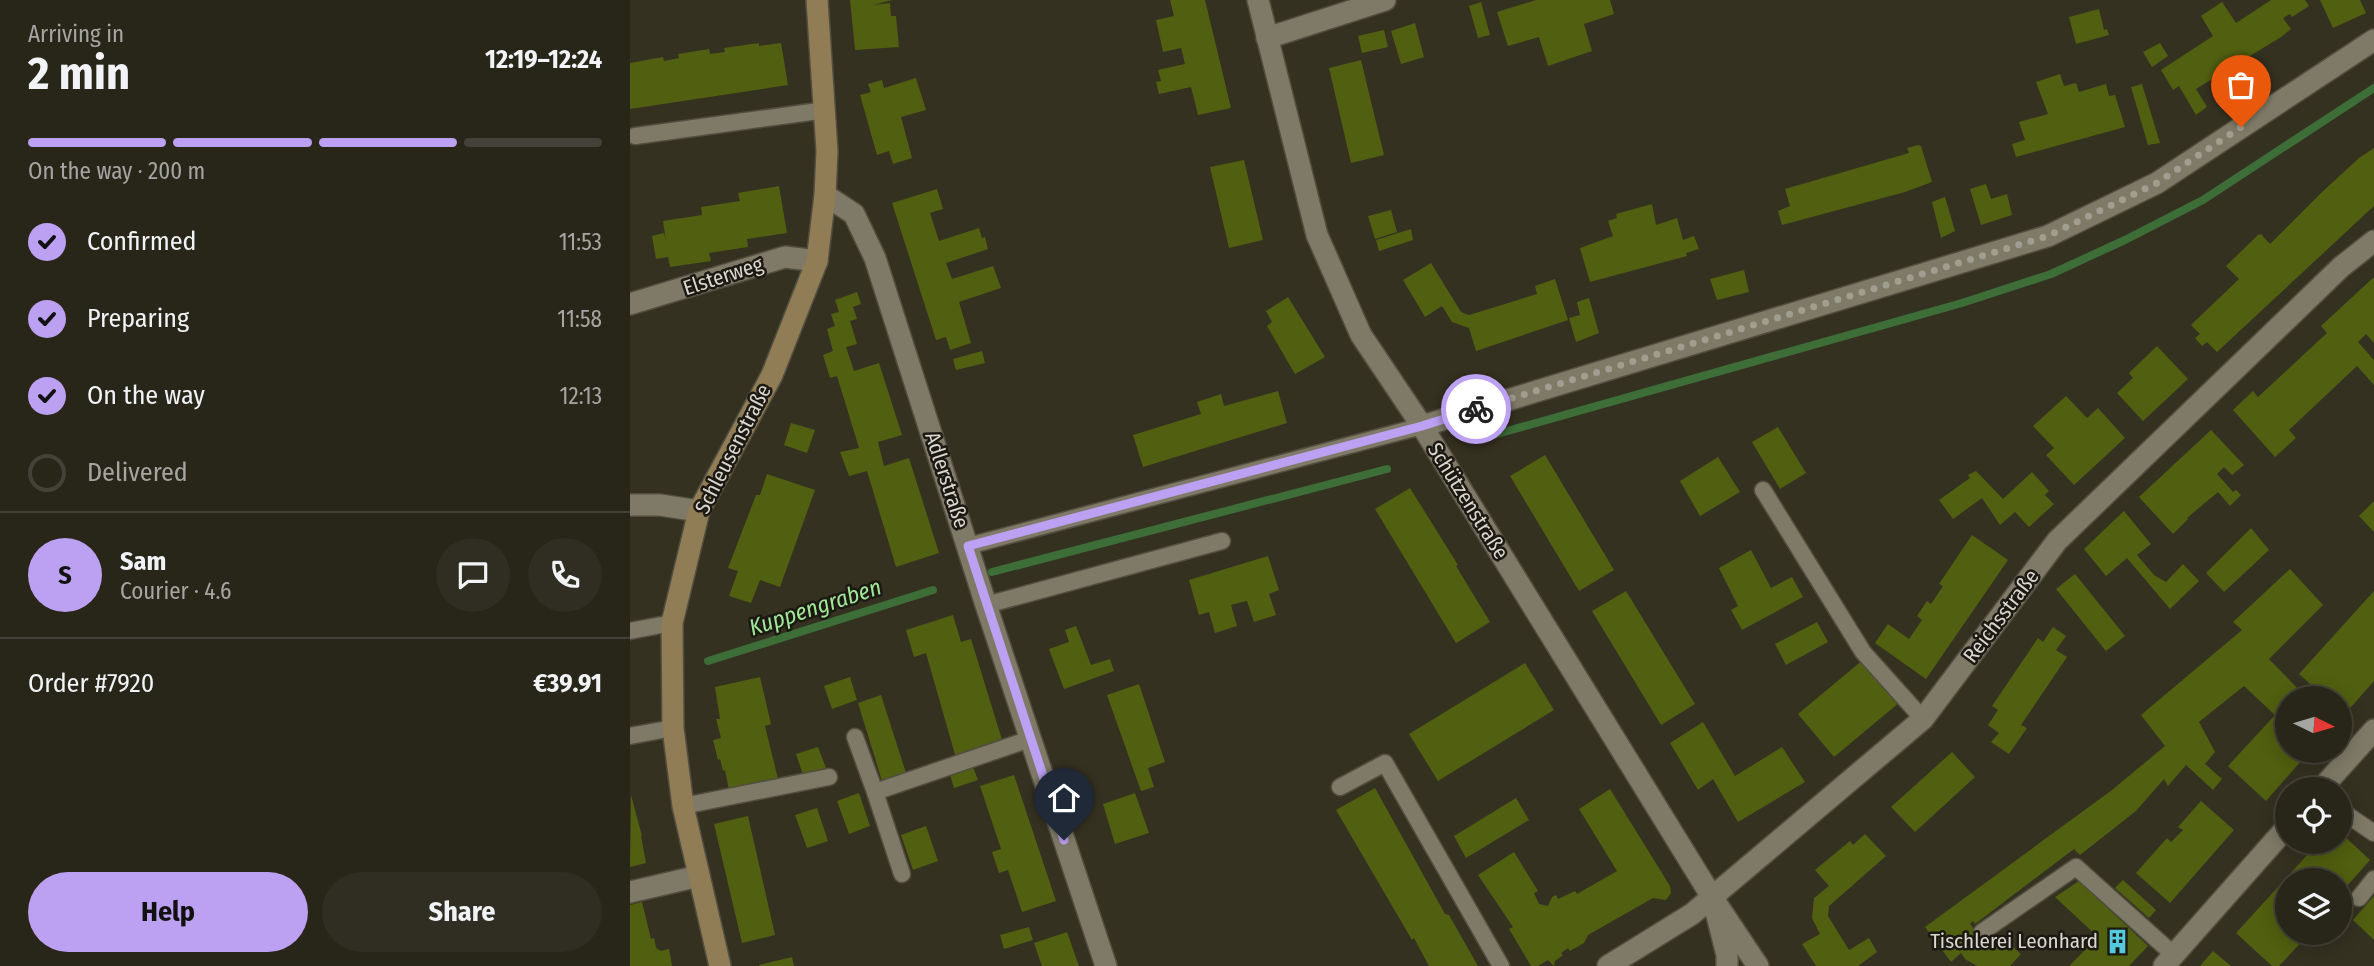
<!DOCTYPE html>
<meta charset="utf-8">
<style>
:root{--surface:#282519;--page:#302d22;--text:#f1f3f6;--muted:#a5a5a2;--line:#444238;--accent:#bca0f2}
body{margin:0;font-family:"Fira Sans Condensed",sans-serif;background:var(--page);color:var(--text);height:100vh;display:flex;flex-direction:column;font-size:26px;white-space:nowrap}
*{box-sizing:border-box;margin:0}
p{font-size:23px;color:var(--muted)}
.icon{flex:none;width:38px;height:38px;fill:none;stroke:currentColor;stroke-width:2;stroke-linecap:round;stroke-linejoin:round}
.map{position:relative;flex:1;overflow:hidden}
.panel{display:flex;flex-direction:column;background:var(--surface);width:630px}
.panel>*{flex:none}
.needle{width:46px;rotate:95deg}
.controls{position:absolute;left:1645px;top:686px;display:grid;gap:14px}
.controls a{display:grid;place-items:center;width:77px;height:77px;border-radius:50%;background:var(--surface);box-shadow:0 4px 18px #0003,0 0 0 2px var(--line);font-size:35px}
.pin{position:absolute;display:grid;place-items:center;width:60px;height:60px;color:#fff;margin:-72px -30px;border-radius:50% 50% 50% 0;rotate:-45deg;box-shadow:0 0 7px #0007}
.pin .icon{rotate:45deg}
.courier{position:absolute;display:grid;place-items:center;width:70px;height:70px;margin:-35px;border:5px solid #bca0f2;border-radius:50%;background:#fff;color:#222;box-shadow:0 2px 9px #0007}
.summary em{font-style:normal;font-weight:700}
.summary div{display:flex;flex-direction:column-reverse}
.summary{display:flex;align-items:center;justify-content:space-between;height:119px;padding:0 28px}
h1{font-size:46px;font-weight:700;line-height:52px}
.bar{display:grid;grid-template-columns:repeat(4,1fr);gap:10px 7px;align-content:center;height:84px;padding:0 28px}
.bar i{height:9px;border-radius:5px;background:var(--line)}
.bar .active{background:var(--accent)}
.bar p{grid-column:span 4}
.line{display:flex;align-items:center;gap:18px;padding:0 28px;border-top:2px solid var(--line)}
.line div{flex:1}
.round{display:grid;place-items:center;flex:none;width:74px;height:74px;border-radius:37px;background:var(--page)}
ol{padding:0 28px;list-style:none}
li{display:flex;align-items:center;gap:21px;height:77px}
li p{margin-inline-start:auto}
li .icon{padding:7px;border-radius:50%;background:var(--accent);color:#111;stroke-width:4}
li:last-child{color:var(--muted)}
li i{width:38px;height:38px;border:4px solid var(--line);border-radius:50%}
.button{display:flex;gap:14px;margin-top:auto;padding:14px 28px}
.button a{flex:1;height:80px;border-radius:42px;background:var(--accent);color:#111;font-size:28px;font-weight:700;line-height:80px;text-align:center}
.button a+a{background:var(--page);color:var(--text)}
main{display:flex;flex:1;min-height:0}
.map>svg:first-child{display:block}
</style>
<main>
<section class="panel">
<div class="summary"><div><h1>2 min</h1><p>Arriving in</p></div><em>12:19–12:24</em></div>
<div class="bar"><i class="active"></i><i class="active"></i><i class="active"></i><i></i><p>On the way · 200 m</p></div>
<ol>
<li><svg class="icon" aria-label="check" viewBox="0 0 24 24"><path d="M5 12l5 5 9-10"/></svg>Confirmed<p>11:53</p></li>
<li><svg class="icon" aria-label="check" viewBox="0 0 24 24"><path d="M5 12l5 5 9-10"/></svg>Preparing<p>11:58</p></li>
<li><svg class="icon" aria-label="check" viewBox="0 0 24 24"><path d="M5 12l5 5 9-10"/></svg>On the way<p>12:13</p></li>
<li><i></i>Delivered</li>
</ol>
<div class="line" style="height:126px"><b class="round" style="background:var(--accent);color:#111">S</b><div><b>Sam</b><p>Courier · 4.6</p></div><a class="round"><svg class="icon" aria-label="chat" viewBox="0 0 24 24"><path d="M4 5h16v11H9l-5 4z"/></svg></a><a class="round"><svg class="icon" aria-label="phone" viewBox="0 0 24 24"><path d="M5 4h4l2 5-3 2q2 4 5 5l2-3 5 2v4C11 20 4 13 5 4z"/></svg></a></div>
<div class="line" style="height:91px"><div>Order #7920</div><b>€39.91</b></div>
<div class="button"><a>Help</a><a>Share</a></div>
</section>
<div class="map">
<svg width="1744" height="966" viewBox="0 0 1744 966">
<rect width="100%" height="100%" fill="#353121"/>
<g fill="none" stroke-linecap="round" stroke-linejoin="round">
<!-- stream -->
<g stroke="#3d6e38" stroke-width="8">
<polyline points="856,437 1332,303 1421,274 1495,240 1573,200 1744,88"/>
<polyline points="362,572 757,469"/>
<polyline points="78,661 303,590"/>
</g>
</g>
<!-- building -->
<g fill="#515f10">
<polygon points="220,0 262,0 243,5 260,3 261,16 266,16 269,47 225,50"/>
<polygon points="540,0 575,0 601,108 568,115 561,87 529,94 526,82 531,81 528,70 555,64 551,48 533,52 526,20 544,16"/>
<polygon points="906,0 980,0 984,14 954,24 962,51 918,66 909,37 878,46 867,12"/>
<polygon points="1641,0 1675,0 1679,6 1662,17 1660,14 1653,18 1661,29 1651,37 1566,89 1577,107 1566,115 1549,86 1543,90 1531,70 1583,36 1571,16 1592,2 1606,23"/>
<polygon points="1690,0 1730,0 1736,13 1703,28"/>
<polygon points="851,2 860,35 848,38 839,6"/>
<polygon points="1469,9 1474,30 1477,29 1479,35 1446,44 1439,17"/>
<polygon points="785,23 794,57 771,64 761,31"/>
<polygon points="754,30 758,47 732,53 728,36"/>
<polygon points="129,43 129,46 151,43 158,85 0,109 0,63 33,57 34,61 49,58 48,54 79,49 80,54 95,52 94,48"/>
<polygon points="1530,43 1538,56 1522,67 1513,52"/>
<polygon points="731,60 754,155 721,163 699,68"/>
<polygon points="1430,74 1434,86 1446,83 1449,92 1476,84 1479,96 1485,95 1495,127 1386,157 1382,144 1395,140 1389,122 1418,114 1406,82"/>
<polygon points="286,78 296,110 271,117 282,158 263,164 259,151 247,155 230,95 241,92 238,84 252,80 254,88"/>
<polygon points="1512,84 1530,143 1518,145 1501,87"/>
<polygon points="1288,145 1291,146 1302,182 1275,192 1152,225 1148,211 1160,206 1155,189 1279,153 1277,148"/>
<polygon points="1744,148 1744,206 1587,352 1577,342 1572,346 1565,338 1570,334 1561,325 1609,279 1596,266 1628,235 1631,234 1640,244 1691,193 1729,158"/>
<polygon points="614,160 633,240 599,248 580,167"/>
<polygon points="1356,184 1361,199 1377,194 1382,215 1351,225 1340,189"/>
<polygon points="149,186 157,233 117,239 118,247 79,253 81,261 40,267 38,257 26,259 22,236 34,233 36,242 33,221 72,215 71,207 110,201 108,193"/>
<polygon points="307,189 313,209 300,213 309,241 349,228 352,238 355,237 358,249 316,263 322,279 363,266 371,288 329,302 341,343 320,350 316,337 306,340 262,203"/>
<polygon points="1315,197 1325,231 1311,238 1302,202"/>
<polygon points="1022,204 1026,225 1047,218 1053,240 1064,236 1069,249 1056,253 1057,256 960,282 950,248 983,236 978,221 987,218 986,214"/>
<polygon points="761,210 767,232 745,239 738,216"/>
<polygon points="781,229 783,240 749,251 746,240"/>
<polygon points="801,263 831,312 839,315 907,294 905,286 925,279 938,320 846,351 839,328 822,322 812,306 795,317 773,280"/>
<polygon points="1114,270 1119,292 1087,300 1080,279"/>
<polygon points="1744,277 1744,343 1736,334 1728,342 1744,360 1744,385 1727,366 1659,430 1666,438 1645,457 1603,410 1623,391 1628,397 1697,333 1691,326"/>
<polygon points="227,292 231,304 223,307 227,319 220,321 227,344 216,347 224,371 249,363 272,435 248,442 254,466 279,458 309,553 266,567 237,471 219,476 210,452 229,448 207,376 200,378 193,355 203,351 197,329 205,326 201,314 209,312 205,300"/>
<polygon points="658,297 695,357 665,374 637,326 642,322 636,311"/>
<polygon points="959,298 969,333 946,342 939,318 950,315 947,302"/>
<polygon points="1527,346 1558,379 1513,421 1487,393 1503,378 1499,373"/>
<polygon points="352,351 355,363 326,370 323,359"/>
<polygon points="648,391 657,423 513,467 503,435 571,414 567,402 591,394 594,406"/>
<polygon points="1436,396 1457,418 1468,408 1495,438 1444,485 1416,455 1424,448 1403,426"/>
<polygon points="161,423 185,430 177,453 154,445"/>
<polygon points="1148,427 1176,473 1150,489 1122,442"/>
<polygon points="1581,430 1614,465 1602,475 1594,467 1587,474 1603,492 1606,490 1611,495 1600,506 1588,492 1557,518 1558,519 1543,534 1509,497"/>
<polygon points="915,455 984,570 949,591 880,476"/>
<polygon points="1088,457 1110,492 1070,516 1050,481"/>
<polygon points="1346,471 1373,499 1402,472 1419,491 1415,495 1424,504 1399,527 1385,512 1370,525 1352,498 1323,519 1309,500 1340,478 1338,475"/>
<polygon points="137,474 185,490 150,587 130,580 121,603 99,596 108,571 98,568 126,495 130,495"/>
<polygon points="780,488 828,565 826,566 860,622 826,643 745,509"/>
<polygon points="1744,501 1744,532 1729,516"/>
<polygon points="1494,511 1521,544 1507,555 1524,575 1536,582 1553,564 1569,581 1540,609 1497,558 1476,576 1454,549"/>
<polygon points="1621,528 1639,550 1594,592 1576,573"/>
<polygon points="1342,535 1378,560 1296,679 1245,643 1258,624 1279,639 1292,620 1287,616 1297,601 1301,604 1313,586 1309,584"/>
<polygon points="1121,550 1141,588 1162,577 1173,597 1112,630 1101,610 1108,606 1089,568"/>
<polygon points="638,556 649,590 639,594 646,615 624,622 617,601 608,603 601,605 607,626 585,633 579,612 569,615 559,580"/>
<polygon points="1660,569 1693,605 1639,659 1677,698 1657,698 1657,751 1678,751 1671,761 1636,801 1598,766 1645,715 1614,686 1569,722 1585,752 1575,764 1592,779 1583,790 1556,765 1538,786 1534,779 1506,811 1450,855 1444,849 1345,924 1343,921 1340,924 1355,944 1370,936 1391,954 1380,966 1347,966 1335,959 1331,953 1321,962 1295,927 1482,790 1535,746 1511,715 1612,630 1603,622"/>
<polygon points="1445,574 1495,636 1476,651 1426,589"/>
<polygon points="996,591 1065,704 1031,725 962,611"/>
<polygon points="1744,591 1744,681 1714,715 1710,711 1710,698 1696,698 1669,674"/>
<polygon points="323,615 331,642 341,639 373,743 326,758 296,653 284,657 276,630"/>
<polygon points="1187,622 1198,642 1156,665 1145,644"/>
<polygon points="446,626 461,665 480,659 484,671 434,689 419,649 439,642 435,630"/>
<polygon points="1423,627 1436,636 1426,650 1437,657 1391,725 1397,728 1379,754 1361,742 1369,733 1358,725 1368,710 1362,706 1408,638 1413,642"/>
<polygon points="1234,659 1270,702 1204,757 1168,714"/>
<polygon points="895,663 924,710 808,781 779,734"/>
<polygon points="130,677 141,724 135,726 148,779 99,790 95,770 93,771 90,759 88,760 83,740 91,738 86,719 90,719 85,687"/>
<polygon points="220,677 227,700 202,709 194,686"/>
<polygon points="509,684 535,762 518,768 524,787 511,791 477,695"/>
<polygon points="251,695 276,773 252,781 228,703"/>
<polygon points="1073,722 1105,776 1152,747 1175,782 1108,822 1083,779 1068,790 1040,743"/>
<polygon points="188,747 196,768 173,775 166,754"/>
<polygon points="1322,752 1345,777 1285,832 1261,807"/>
<polygon points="343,767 348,780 324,788 320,775"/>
<polygon points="384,775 426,901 392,912 378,870 369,873 362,852 371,849 350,786"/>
<polygon points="745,788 815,914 819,915 848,966 799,966 784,938 782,940 706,810"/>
<polygon points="980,789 1040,886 1041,893 1036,900 1023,898 958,935 954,943 940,951 938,948 931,953 933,955 925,961 924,966 918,960 908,966 901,966 879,929 883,927 848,875 884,852 908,891 904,893 909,904 918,906 922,897 926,895 928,899 945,891 947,894 987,871 949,809"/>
<polygon points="229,793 240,826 219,834 207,801"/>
<polygon points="505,793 519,833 485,844 473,804"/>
<polygon points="1,795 12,836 11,836 16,863 0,867"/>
<polygon points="886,798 899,820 836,858 824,836"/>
<polygon points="1571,801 1604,830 1540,903 1506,873 1537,838 1541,842 1553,830 1548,827"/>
<polygon points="187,808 198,841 177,848 165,815"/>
<polygon points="118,816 145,935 112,943 84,824"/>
<polygon points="296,826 308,861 283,870 271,835"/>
<polygon points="1710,832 1740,860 1710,894 1710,880 1657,880 1657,933 1680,933 1649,966 1642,966 1606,933 1689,842 1710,842"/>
<polygon points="1235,834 1256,856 1199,906 1198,916 1219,950 1239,938 1247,952 1228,966 1186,966 1172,944 1190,934 1182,918 1184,898 1199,886 1185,870 1220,841 1223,845"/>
<polygon points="1493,880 1526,910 1519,918 1485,888"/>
<polygon points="1449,881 1518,946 1499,966 1439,966 1468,937 1425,897"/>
<polygon points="1744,896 1744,940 1723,920"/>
<polygon points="12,902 21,939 24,938 26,948 31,951 39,949 42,966 0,966 0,905"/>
<polygon points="399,927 403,940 374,949 370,935"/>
<polygon points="437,932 449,966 412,966 404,943"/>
<polygon points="1583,951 1601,966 1570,966"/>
<polygon points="162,957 164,966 129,966 129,965"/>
</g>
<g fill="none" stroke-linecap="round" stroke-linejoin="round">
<defs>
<g id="lane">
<polyline points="5,136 196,110"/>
<polyline points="1133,490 1233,652 1293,719"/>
<polyline points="338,546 792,426"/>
<polyline points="356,605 592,541"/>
<polyline points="0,631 42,623"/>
<polyline points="0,736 43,728"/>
<polyline points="225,737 245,792 400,739"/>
<polyline points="710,787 755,763 871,966"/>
<polyline points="245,792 272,874"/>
<polyline points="53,806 199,777"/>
<polyline points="1710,810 1744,833"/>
<polyline points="1729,898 1744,879"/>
<polyline points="1352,932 1446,867 1544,955"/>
</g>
<g id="street">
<polyline points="628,0 687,235 731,335 792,426 1082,897 1128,966"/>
<polyline points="637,38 755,0"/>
<polyline points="195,195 224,214 245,258 356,605 476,966"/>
<polyline points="0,304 155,257 187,261"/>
<polyline points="792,426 1418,236 1527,183 1744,40"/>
<polyline points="0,505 30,505 69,511"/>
<polyline points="1691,789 1744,730"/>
<polyline points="0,892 69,876"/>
<polyline points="1086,912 1097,955 1097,966"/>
<polyline points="978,966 1062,914 1293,719 1427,541 1711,267 1744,241"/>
<polyline points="1534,966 1657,827"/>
</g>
<polyline id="secondary" points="90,966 53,806 43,728 42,623 69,511 142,375 187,261 195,195 197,151 187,0"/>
</defs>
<!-- lane casing -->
<use href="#lane" stroke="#514e40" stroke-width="19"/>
<!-- street casing -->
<use href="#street" stroke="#514e40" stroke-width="24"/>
<!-- secondary casing -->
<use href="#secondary" stroke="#514e40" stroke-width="24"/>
<!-- lane -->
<use href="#lane" stroke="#7e7a67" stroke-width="16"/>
<!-- street -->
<use href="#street" stroke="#7e7a67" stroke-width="21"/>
<!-- secondary -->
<use href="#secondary" stroke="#907c55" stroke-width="21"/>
</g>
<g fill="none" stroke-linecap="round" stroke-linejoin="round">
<!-- done -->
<polyline stroke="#a09e91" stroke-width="7" stroke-dasharray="0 12.6" points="846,409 1418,236 1527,183 1611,127"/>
<!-- route -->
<polyline stroke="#bca0f2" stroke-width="9" points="434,840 338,546 792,426 846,409"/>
</g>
<!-- icons -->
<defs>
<symbol id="building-bare" viewBox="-9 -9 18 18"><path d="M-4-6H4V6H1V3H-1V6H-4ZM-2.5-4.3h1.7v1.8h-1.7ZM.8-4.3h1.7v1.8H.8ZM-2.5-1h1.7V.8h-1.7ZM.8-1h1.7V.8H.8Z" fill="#54cadd" stroke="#1b1912" stroke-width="2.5" paint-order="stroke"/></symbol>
</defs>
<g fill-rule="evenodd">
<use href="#building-bare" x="1470" y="924" width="35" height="35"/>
</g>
<g text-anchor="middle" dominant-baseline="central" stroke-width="5" stroke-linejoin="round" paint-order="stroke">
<!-- street labels -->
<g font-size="21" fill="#dad8ce" stroke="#1b1912">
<text transform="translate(93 276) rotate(-18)">Elsterweg</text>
<text transform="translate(103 449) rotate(-63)">Schleusenstraße</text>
<text transform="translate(317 480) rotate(72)">Adlerstraße</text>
<text transform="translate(838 501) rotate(58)">Schützenstraße</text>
<text transform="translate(1371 616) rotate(-53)">Reichsstraße</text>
</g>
<!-- poi labels -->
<g font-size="21" fill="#dad8ce" stroke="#1b1912" text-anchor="end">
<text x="1468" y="941">Tischlerei Leonhard</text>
</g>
<!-- water labels -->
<g font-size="23" font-style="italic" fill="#a0e797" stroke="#1b1912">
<text transform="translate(185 607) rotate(-18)">Kuppengraben</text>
</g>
</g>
</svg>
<div class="controls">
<a><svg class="needle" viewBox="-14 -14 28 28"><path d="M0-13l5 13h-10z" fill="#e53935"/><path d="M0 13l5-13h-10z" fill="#a5a5a2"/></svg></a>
<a><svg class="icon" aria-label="locate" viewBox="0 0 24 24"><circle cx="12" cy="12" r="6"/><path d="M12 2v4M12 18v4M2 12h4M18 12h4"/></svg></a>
<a><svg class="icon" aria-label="layers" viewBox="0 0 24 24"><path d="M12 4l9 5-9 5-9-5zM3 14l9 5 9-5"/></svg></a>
</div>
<div class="pin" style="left:1611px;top:127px;background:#ea580c"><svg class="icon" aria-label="bag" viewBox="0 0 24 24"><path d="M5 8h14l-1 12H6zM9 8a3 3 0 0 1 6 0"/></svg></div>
<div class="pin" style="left:434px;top:840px;background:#1f2937"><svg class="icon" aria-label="home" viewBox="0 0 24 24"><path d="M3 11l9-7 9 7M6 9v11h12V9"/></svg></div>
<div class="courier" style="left:846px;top:409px"><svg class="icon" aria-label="bike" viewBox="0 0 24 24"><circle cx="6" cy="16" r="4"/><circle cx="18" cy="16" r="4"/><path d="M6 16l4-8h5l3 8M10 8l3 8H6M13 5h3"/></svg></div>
</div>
</main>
